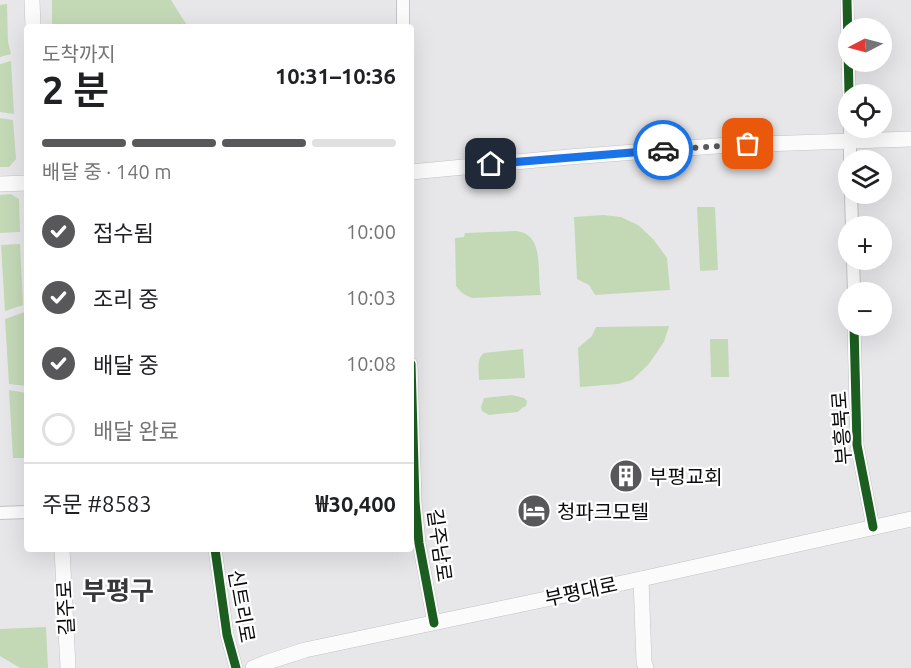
<!DOCTYPE html>
<html lang="ko">
<meta charset="utf-8">
<style>
:root{--surface:#fff;--page:#f6f6f6;--text:#202124;--muted:#757577;--line:#e0e0e0;--accent:#58585a}
body{margin:0;font-family:Ubuntu,"Noto Sans KR",sans-serif;background:var(--page);color:var(--text);height:100vh;display:flex;flex-direction:column;font-size:22px;white-space:nowrap}
*{box-sizing:border-box;margin:0}
p{font-size:20px;color:var(--muted)}
.icon{flex:none;width:33px;height:33px;fill:none;stroke:currentColor;stroke-width:2;stroke-linecap:round;stroke-linejoin:round}
.map{position:relative;flex:1;overflow:hidden}
.side{position:absolute;left:24px;top:24px;width:390px;height:528px;display:flex;flex-direction:column;background:var(--surface);border-radius:6px;box-shadow:0 6px 24px #0002}
.side>*{flex:none}
.needle{width:39px;rotate:264deg}
.tools{position:absolute;left:838px;top:18px;display:grid;gap:12px}
.tools a{display:grid;place-items:center;width:54px;height:54px;border-radius:50%;background:var(--surface);box-shadow:0 6px 24px #0002;font-size:30px}
.pin{position:absolute;display:grid;place-items:center;width:51px;height:51px;color:#fff;margin:-26px;border-radius:12px;box-shadow:0 3px 9px #0006}
.courier{position:absolute;display:grid;place-items:center;width:60px;height:60px;margin:-30px;border:4px solid #1a73e8;border-radius:50%;background:#fff;color:#222;box-shadow:0 2px 8px #0007}
.headline em{font-style:normal;font-weight:600}
.headline div{display:flex;flex-direction:column-reverse}
.headline{display:flex;align-items:center;justify-content:space-between;height:102px;padding:0 18px}
h1{font-size:39px;font-weight:600;line-height:45px}
.bar{display:grid;grid-template-columns:repeat(4,1fr);gap:9px 6px;align-content:center;height:72px;padding:0 18px}
.bar i{height:8px;border-radius:4px;background:var(--line)}
.bar .active{background:var(--accent)}
.bar p{grid-column:span 4}
.line{display:flex;align-items:center;gap:15px;padding:0 18px;border-top:2px solid var(--line)}
.line div{flex:1}
ol{padding:0 18px;list-style:none}
li{display:flex;align-items:center;gap:18px;height:66px}
li p{margin-inline-start:auto}
li .icon{padding:6px;border-radius:50%;background:var(--accent);color:#fff;stroke-width:4}
li:last-child{color:var(--muted)}
li i{width:33px;height:33px;border:3px solid var(--line);border-radius:50%}
.map>svg:first-child{display:block}
</style>
<div class="map">
<svg width="911" height="668" viewBox="0 0 911 668">
<rect width="100%" height="100%" fill="#e7e7ea"/>
<!-- green -->
<g fill="#c3d9b6">
<polygon points="52,0 171,0 188,27 52,27"/>
<polygon points="7,4 8,42 11,54 0,57 0,5"/>
<polygon points="11,61 14,114 0,112 0,64"/>
<polygon points="0,118 13,120 16,159 9,167 0,167"/>
<polygon points="11,194 19,199 20,232 0,233 0,195"/>
<polygon points="697,207 715,207 718,270 700,271"/>
<polygon points="603,215 621,217 638,225 653,239 667,258 670,290 595,295 589,285 577,279 574,217"/>
<path d="M516 231C546 234 536 273 541 295L473 298C467 297 460 292 456 286L455 238 464 237 465 233Z"/>
<polygon points="20,244 23,305 5,311 1,245"/>
<polygon points="25,312 27,386 9,384 5,319"/>
<polygon points="669,326 664,342 648,365 632,380 618,384 580,387 578,348 592,336 596,327"/>
<polygon points="710,339 728,339 729,377 711,377"/>
<path d="M523 349 525 378 479 380C479 371 476 359 484 353Z"/>
<polygon points="9,390 27,393 27,458 13,458"/>
<polygon points="512,395 524,398 527,401 526,406 522,408 518,412 489,415 482,411 481,407 484,398"/>
<polygon points="46,627 48,668 20,668 0,656 0,629"/>
</g>
<g fill="none" stroke-linecap="round" stroke-linejoin="round">
<defs>
<g id="minor">
<polyline points="403,0 403,27"/>
<polyline points="847,0 849,94"/>
<polyline points="850,128 850,160"/>
<polyline points="851,194 852,226"/>
<polyline points="853,260 854,292"/>
<polyline points="854,326 857,445 873,527"/>
<polyline points="411,364 415,502 419,543 434,623"/>
<polyline points="0,513 27,512"/>
<polyline points="215,549 227,635 236,668"/>
</g>
<g id="major">
<polyline points="32,0 33,27"/>
<polyline points="411,172 569,157 729,145 911,139"/>
<polyline points="0,184 27,183"/>
<polyline points="62,549 68,668"/>
<polyline points="641,579 644,662 646,668"/>
<polyline points="253,668 265,663 305,650 641,579 911,519"/>
</g>
</defs>
<!-- minor casing -->
<use href="#minor" stroke="#c3c3c5" stroke-width="14"/>
<!-- major casing -->
<use href="#major" stroke="#c3c3c5" stroke-width="16"/>
<!-- minor -->
<use href="#minor" stroke="#fbfbfc" stroke-width="12"/>
<!-- major -->
<use href="#major" stroke="#fbfbfc" stroke-width="15"/>
<defs>
<g id="cycleway">
<polyline points="847,0 849,94"/>
<polyline points="854,326 857,445 873,527"/>
<polyline points="411,364 415,502 419,543 434,623"/>
<polyline points="215,549 227,635 236,668"/>
</g>
</defs>
<!-- cycleway casing -->
<use href="#cycleway" stroke="#fff" stroke-width="13"/>
<!-- cycleway -->
<use href="#cycleway" stroke="#1b5e20" stroke-width="9"/>
</g>
<g fill="none" stroke-linecap="round" stroke-linejoin="round">
<!-- done -->
<polyline stroke="#58585a" stroke-width="6" stroke-dasharray="0 10.8" points="663,150 748,144"/>
<!-- route -->
<polyline stroke="#1a73e8" stroke-width="8" points="491,164 663,150"/>
</g>
<!-- icons -->
<defs>
<symbol id="building-disc" viewBox="-11 -11 22 22"><circle r="9.5" fill="#58585a" stroke="#fff"/><path d="M-4-6H4V6H1V3H-1V6H-4ZM-2.5-4.3h1.7v1.8h-1.7ZM.8-4.3h1.7v1.8H.8ZM-2.5-1h1.7V.8h-1.7ZM.8-1h1.7V.8H.8Z" fill="#fff"/></symbol>
<symbol id="hotel-disc" viewBox="-11 -11 22 22"><circle r="9.5" fill="#58585a" stroke="#fff"/><path d="M-6-4.5h1.5V1H6V5H4.5V3h-9V5H-6ZM-4 0a1.8 1.8 0 1 1 3.6 0ZM.5 0V-2.5h3Q6-2.5 6 0Z" fill="#fff"/></symbol>
</defs>
<g fill-rule="evenodd">
<use href="#building-disc" x="607" y="457" width="38" height="38"/>
<use href="#hotel-disc" x="515" y="492" width="38" height="38"/>
</g>
<g text-anchor="middle" dominant-baseline="central" stroke-width="4.5" stroke-linejoin="round" paint-order="stroke">
<!-- street labels -->
<g font-size="20" fill="#0b0b0d" stroke="#fff">
<text transform="translate(841 428) rotate(-94)">부흥북로</text>
<text transform="translate(440 545) rotate(82)">길주남로</text>
<text transform="translate(581 591) rotate(-12)">부평대로</text>
<text transform="translate(242 606) rotate(80)">신트리로</text>
<text transform="translate(65 608) rotate(-93)">길주로</text>
</g>
<!-- poi labels -->
<g font-size="20" fill="#0b0b0d" stroke="#fff" text-anchor="start">
<text x="649" y="476">부평교회</text>
<text x="557" y="511">청파크모텔</text>
</g>
<!-- district labels -->
<g font-size="26" font-weight="bold" fill="#38383b" stroke="#fff">
<text x="118" y="590">부평구</text>
</g>
</g>
</svg>
<div class="tools">
<a><svg class="needle" viewBox="-14 -14 28 28"><path d="M0-13l5 13h-10z" fill="#e53935"/><path d="M0 13l5-13h-10z" fill="#757577"/></svg></a>
<a><svg class="icon" aria-label="locate" viewBox="0 0 24 24"><circle cx="12" cy="12" r="6"/><path d="M12 2v4M12 18v4M2 12h4M18 12h4"/></svg></a>
<a><svg class="icon" aria-label="layers" viewBox="0 0 24 24"><path d="M12 4l9 5-9 5-9-5zM3 14l9 5 9-5"/></svg></a>
<a>+</a>
<a>−</a>
</div>
<div class="pin" style="left:748px;top:144px;background:#ea580c"><svg class="icon" aria-label="bag" viewBox="0 0 24 24"><path d="M5 8h14l-1 12H6zM9 8a3 3 0 0 1 6 0"/></svg></div>
<div class="pin" style="left:491px;top:164px;background:#1f2937"><svg class="icon" aria-label="home" viewBox="0 0 24 24"><path d="M3 11l9-7 9 7M6 9v11h12V9"/></svg></div>
<div class="courier" style="left:663px;top:150px"><svg class="icon" aria-label="car" viewBox="0 0 24 24"><path d="M5 17H2v-5l4-1 3-4h7l3 4 3 1v5h-3M9 17h6M6 11h13"/><circle cx="7" cy="17" r="2"/><circle cx="17" cy="17" r="2"/></svg></div>
<section class="side">
<div class="headline"><div><h1>2 분</h1><p>도착까지</p></div><em>10:31–10:36</em></div>
<div class="bar"><i class="active"></i><i class="active"></i><i class="active"></i><i></i><p>배달 중 · 140 m</p></div>
<ol>
<li><svg class="icon" aria-label="check" viewBox="0 0 24 24"><path d="M5 12l5 5 9-10"/></svg>접수됨<p>10:00</p></li>
<li><svg class="icon" aria-label="check" viewBox="0 0 24 24"><path d="M5 12l5 5 9-10"/></svg>조리 중<p>10:03</p></li>
<li><svg class="icon" aria-label="check" viewBox="0 0 24 24"><path d="M5 12l5 5 9-10"/></svg>배달 중<p>10:08</p></li>
<li><i></i>배달 완료</li>
</ol>
<div class="line" style="height:78px"><div>주문 #8583</div><b>₩30,400</b></div>
</section>
</div>
